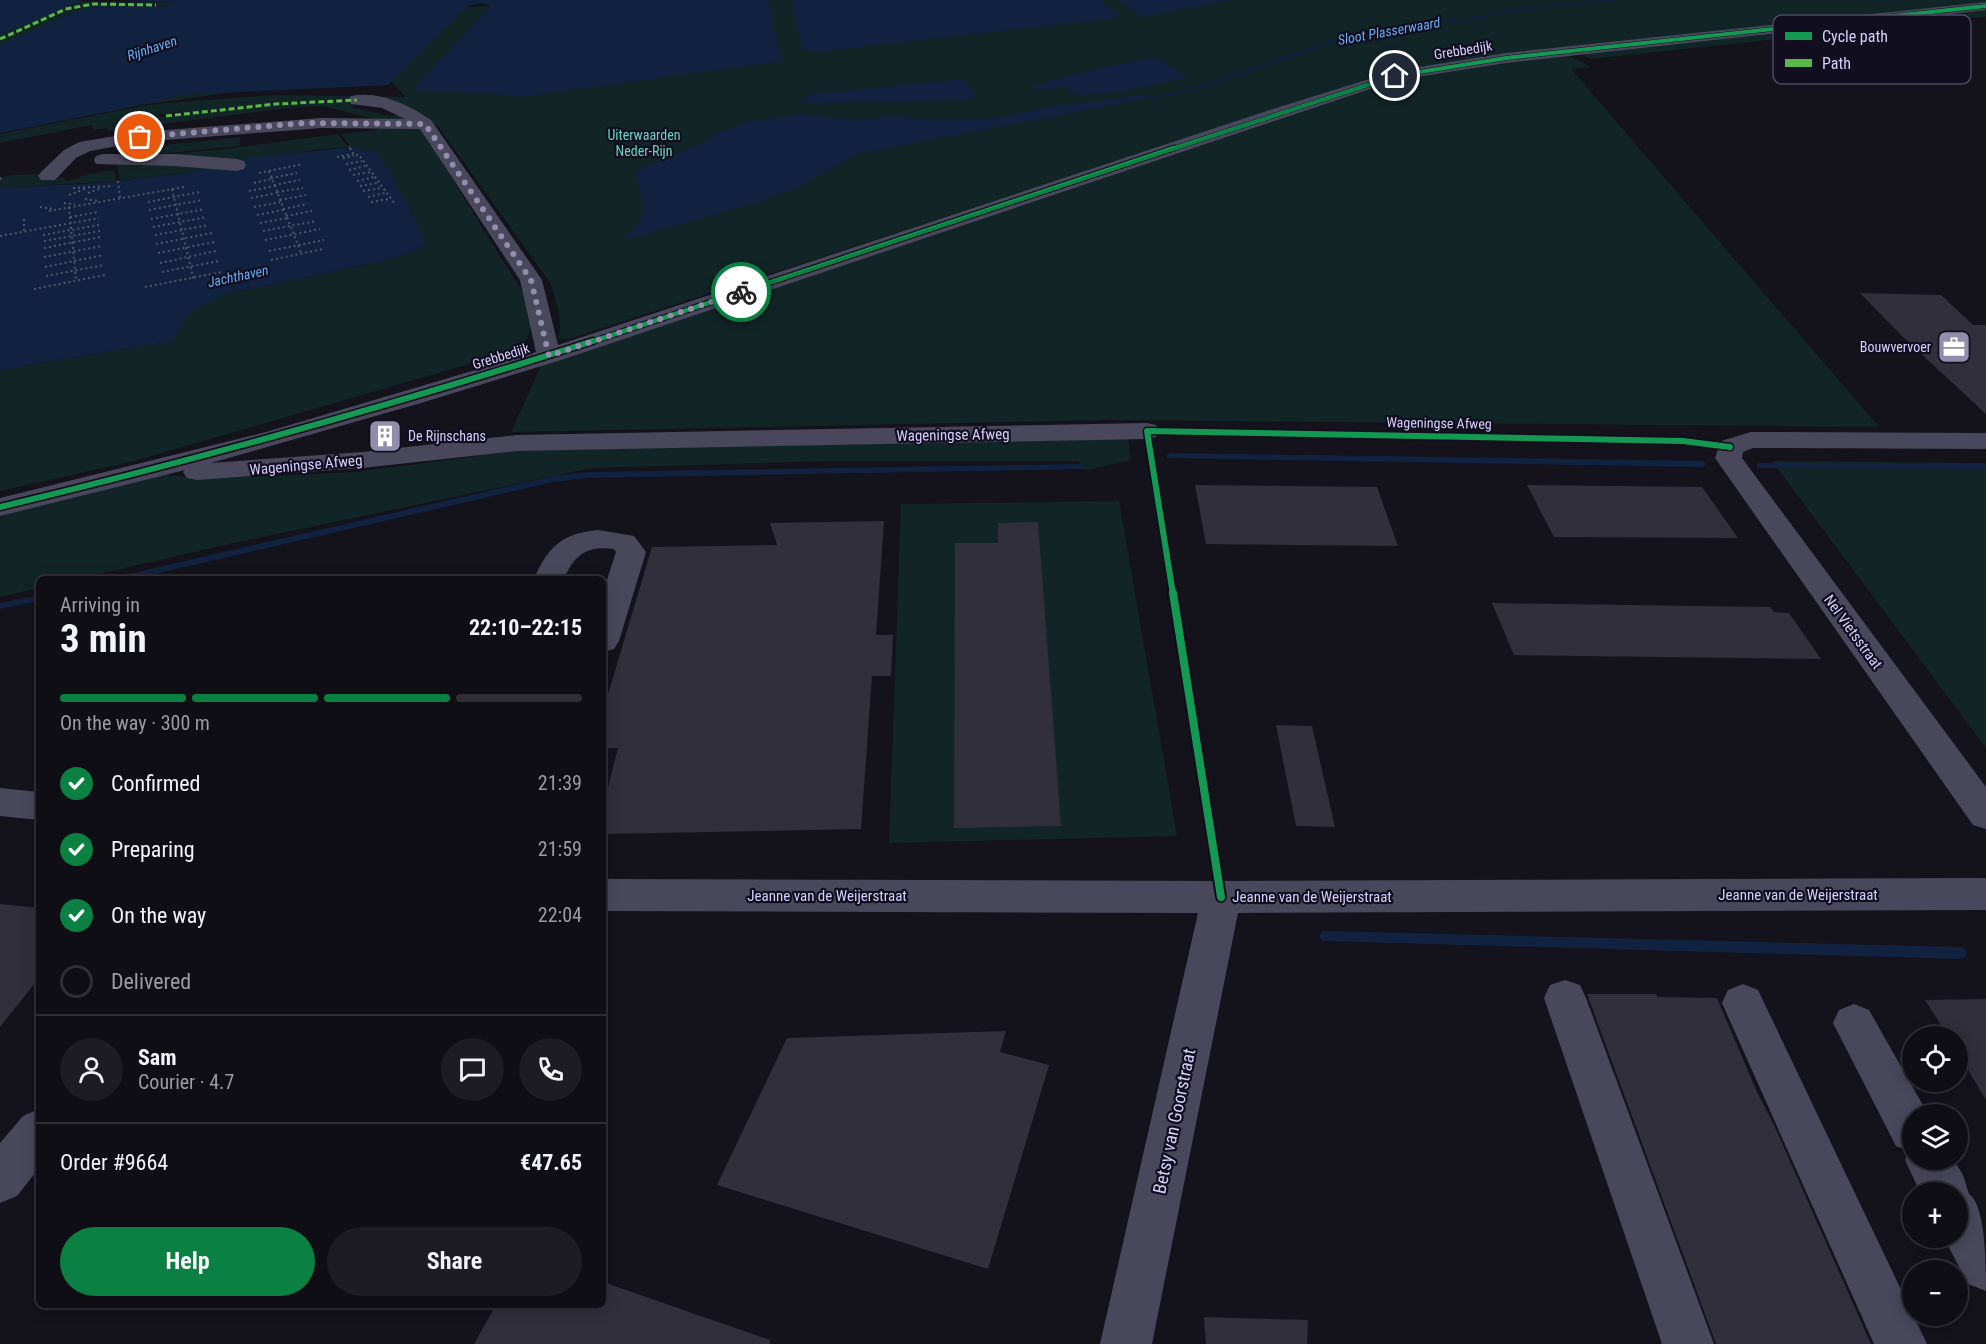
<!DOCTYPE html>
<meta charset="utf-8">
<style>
:root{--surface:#0f0e14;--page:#1d1c22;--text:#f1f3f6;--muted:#9b9ca0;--line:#2f2e34;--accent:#0b8043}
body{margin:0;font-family:"Roboto Condensed",sans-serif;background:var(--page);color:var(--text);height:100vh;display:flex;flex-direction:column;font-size:22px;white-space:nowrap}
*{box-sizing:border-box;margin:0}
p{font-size:20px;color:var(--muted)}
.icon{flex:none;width:33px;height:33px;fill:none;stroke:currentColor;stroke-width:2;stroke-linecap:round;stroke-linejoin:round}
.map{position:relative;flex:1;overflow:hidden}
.sheet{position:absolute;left:36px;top:576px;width:570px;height:732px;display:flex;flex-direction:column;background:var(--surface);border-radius:9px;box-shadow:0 3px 15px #0003,0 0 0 2px var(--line)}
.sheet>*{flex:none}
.tools{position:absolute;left:1902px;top:1026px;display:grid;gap:12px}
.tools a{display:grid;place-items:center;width:66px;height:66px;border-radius:50%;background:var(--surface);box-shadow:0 3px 15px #0003,0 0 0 2px var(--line);font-size:30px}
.pin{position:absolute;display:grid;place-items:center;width:51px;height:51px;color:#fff;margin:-26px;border:3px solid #fff;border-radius:50%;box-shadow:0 2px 6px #0007}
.courier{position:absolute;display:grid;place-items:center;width:60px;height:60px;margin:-30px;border:4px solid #0b8043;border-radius:50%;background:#fff;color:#222;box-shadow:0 2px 8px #0007}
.headline em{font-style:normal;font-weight:700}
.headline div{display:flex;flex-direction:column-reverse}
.headline{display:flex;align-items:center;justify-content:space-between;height:102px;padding:0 24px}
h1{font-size:39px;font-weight:700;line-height:45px}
.bar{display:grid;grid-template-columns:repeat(4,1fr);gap:9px 6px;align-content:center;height:72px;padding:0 24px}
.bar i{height:8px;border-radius:4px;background:var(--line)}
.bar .active{background:var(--accent)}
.bar p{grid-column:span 4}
.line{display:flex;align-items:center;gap:15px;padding:0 24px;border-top:2px solid var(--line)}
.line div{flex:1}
.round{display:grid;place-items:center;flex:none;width:63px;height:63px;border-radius:32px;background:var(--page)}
ol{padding:0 24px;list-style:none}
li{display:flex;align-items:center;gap:18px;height:66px}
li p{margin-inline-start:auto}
li .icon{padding:6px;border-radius:50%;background:var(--accent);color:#fff;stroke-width:4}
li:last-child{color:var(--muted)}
li i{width:33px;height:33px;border:3px solid var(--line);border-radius:50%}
.primary-button{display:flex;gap:12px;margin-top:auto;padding:12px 24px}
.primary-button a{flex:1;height:69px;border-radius:36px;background:var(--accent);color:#fff;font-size:24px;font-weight:700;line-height:69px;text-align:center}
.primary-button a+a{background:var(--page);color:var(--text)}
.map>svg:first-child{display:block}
</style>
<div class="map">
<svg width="1986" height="1344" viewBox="0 0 1986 1344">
<rect width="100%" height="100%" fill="#14121b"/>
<!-- green -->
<g fill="#122526">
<path d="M0 0 471 7 635 0H1986V3L1500 55 1388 73 572 338 557 339C565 322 555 300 551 284L437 125 355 99 291 102 181 113V111L160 114 159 117 279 104 354 101 356 102 351 107 390 116 403 115 412 119 379 120 322 106 295 107 108 131 107 128 94 130 92 125 0 143V134L142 106 168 103 273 95 405 97 391 81 297 83 0 125Z"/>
<polygon points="1986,9 1986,17 1590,59 1585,56 1587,52"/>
<polygon points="1566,54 1591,67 1571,69 1879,427 1109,420 511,432 542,364 1402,78 1458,67"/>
<path d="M382 125 421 129 528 301C532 324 534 332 518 350L134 461 0 491V370L173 341 180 325 192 311 224 295 392 259 420 248 424 240 413 214 369 150 351 147 341 134 376 130Z"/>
<polygon points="338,134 348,147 314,150 238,162 135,158 225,149"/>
<polygon points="240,137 240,146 145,155 156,146"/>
<polygon points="117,164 217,166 186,173 120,180"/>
<polygon points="114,170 116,181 51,185 57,179 64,177 65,181 80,178 80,176"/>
<polygon points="35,174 40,175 35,178 61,175 50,185 0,188 0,180 5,176"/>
<polygon points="1128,438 1131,460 1087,470 1078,461 827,461 592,468 224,545 78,579 39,579 39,588 0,597 0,513 162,474 196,478 226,478 356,472 523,450"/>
<polygon points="1772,461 1986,463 1986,748"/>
<polygon points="1119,501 1177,836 889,843 901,504"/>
</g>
<!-- water -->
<g fill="#112240">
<polygon points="0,0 81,0 0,35"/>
<polygon points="124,0 768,0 781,61 529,96 412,90 491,6 482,3 468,6 388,85 178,95 142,105 0,133 0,45 88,6 162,7 179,3"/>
<polygon points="791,0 1101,0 1119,15 1107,19 815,52 803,50"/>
<polygon points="1120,0 1228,0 1146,17 1138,15"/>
<path d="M1156 57 1188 78C1154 84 1102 100 1068 93L1071 88C1059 85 1046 92 1033 89V86L1086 71Z"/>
<polygon points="956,80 963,80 972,89 974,96 972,100 811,103 799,99 813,94"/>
<path d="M1142 95H1166L857 154 795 189 755 203 629 239 625 237C657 204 641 211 636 175L641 168 704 143 718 132 734 128 742 123 800 114 855 120 890 117 951 120 996 118 1061 105Z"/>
<polygon points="353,147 369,150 379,154 413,214 425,241 420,248 392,259 224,295 192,311 181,325 173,341 0,370 0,188 98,183 186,173 247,158"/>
</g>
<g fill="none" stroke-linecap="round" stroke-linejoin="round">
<!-- stream -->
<g fill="#112240" fill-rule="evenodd">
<polygon points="1605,0 1621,0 1499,13 1486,17 1346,38 1205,87 1166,97 1163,95 1201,85 1343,36 1485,15 1498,11"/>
<polygon points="1170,453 1703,461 1707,464 1703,467 1167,458 1166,456"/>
<polygon points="1760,463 1986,463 1986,469 1757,468 1757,464"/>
<polygon points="1082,464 1085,465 1085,469 588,478 553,482 133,579 115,579 120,576 553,476 588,472"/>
<polygon points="39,595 39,601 0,609 0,603"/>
<polygon points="1326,931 1960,947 1965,949 1967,953 1965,957 1960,959 1326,941 1321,940 1320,936 1321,932"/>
</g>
</g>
<!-- building -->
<g fill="#322f3d">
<polygon points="1860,293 1941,295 1973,325 1986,325 1986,414 1903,337"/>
<polygon points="1195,485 1377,487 1398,546 1206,544"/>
<polygon points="1527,485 1702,487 1738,538 1554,537"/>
<polygon points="884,521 876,635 893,635 891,676 872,676 861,829 603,834 603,807 618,748 603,748 603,711 652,547 777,545 770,523"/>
<polygon points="1038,522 1061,826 954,828 955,543 998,543 998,523"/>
<polygon points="1492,603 1770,607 1774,612 1789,613 1821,659 1514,655"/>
<polygon points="1276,725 1312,726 1335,827 1296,826"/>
<polygon points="0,904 39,908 39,978 0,1027"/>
<polygon points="1587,994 1656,994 1657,997 1717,998 1757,1092 1774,1125 1871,1344 1716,1344"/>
<polygon points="1986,999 1986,1100 1958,1053 1958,1036 1948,1036 1925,1000"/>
<polygon points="1006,1031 1000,1052 1049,1065 988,1269 717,1185 787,1038"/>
<polygon points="603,1282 770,1340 770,1344 474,1344 496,1305 603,1305"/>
<polygon points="1204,1317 1308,1320 1307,1344 1206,1344"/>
</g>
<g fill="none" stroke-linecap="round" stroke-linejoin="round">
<!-- path-far1 -->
<polyline stroke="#4d5965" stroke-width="1.5" stroke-dasharray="1.5 2" stroke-linecap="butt" points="349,146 351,150"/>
<!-- path -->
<g stroke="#4d5965" stroke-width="2" stroke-dasharray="2 3" stroke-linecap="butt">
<polyline points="350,148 354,155 359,155 395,204"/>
<polyline points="337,157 353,154"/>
<polyline points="343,158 354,156"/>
<polyline points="346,164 362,161"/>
<polyline points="349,170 366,166"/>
<polyline points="269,171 301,253"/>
<polyline points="259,173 303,164"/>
<polyline points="353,175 370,172"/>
<polyline points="271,178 297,173"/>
<polyline points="0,179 4,176"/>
<polyline points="118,181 120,198"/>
<polyline points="357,181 374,177"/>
<polyline points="254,183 272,179"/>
<polyline points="274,185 300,180"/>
<polyline points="360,186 377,183"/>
<polyline points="73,188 113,186"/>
<polyline points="172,189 194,281"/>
<polyline points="249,191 275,186"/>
<polyline points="363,191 381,188"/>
<polyline points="277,192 303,188"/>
<polyline points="88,193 102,188"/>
<polyline points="69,195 85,189"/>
<polyline points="368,197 385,193"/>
<polyline points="251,198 277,193"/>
<polyline points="85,199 99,201"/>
<polyline points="280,200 306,195"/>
<polyline points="148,202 200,192"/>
<polyline points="371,202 389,199"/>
<polyline points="64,203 75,204"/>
<polyline points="40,207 54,209"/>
<polyline points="69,207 76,280"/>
<polyline points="254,207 281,202"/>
<polyline points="283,209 308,204"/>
<polyline points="149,210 202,200"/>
<polyline points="49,211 184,187"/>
<polyline points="257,215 284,210"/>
<polyline points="286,216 312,211"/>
<polyline points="70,217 98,212"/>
<polyline points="24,219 24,232"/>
<polyline points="151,219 205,209"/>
<polyline points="260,223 287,218"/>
<polyline points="153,227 207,217"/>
<polyline points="263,231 317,221"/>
<polyline points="43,235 99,225"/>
<polyline points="155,235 209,225"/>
<polyline points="0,236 99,218"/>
<polyline points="265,240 320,229"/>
<polyline points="44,241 100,231"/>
<polyline points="156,244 212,233"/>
<polyline points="44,248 101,237"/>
<polyline points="269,251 324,240"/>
<polyline points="158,253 214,242"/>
<polyline points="44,257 102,246"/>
<polyline points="271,260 323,249"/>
<polyline points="160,263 216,251"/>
<polyline points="45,267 103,255"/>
<polyline points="162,272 219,261"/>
<polyline points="46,276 104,265"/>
<polyline points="145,287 222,272"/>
<polyline points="34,289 105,275"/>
</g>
<!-- minor -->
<g fill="#49475b" fill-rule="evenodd">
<path d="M1986 2V10L1506 63 1397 80 558 361 421 403 211 463 362 452 517 435 1147 423 1156 425 1160 431 1156 437 1147 439 517 451 362 468 197 480 187 478 183 472 185 470 0 516V498L266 432 536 352 520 280 420 129 321 128 140 142 90 151 76 158 55 180H41L38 176 41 172 64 150 79 142 140 132 321 118 405 119 382 108 351 104 349 100 351 96C378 90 410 105 431 120L542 280 558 345 1273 109 1395 71 1506 53Z"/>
<polygon points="103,154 174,154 237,159 244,161 246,165 244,169 237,171 174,166 96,164 94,160 96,156"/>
<polygon points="1751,432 1986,433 1986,449 1753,448 1743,452 1742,458 1986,787 1986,829 1973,825 1715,458 1721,441"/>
<path d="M598 530 634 536 646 552 619 641 614 649 603 652V592L616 552 614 549C587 545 574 555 564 579H534C548 547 562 533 598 530Z"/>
<polygon points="0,788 39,792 39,820 0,816"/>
<polygon points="1986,878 1986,910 1238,913 1152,1344 1100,1344 1198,913 603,911 603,879 1221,881"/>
<polygon points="1565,980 1580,985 1586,998 1714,1344 1662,1344 1544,998 1550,985"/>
<polygon points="1743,984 1758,990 1927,1344 1874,1344 1722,1003 1728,990"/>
<path d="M1854 1004 1869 1010 1928 1114H1912V1160H1954L1963 1175 1969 1194C1986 1205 1986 1267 1986 1291L1968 1284 1944 1238H1958V1192H1920L1905 1160 1908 1151 1896 1146 1833 1023 1839 1010Z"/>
<polygon points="39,1109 39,1168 17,1196 0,1203 0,1143 23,1116"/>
</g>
<!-- quiet -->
<g stroke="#58b947" stroke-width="3" stroke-dasharray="6 3" stroke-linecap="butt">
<polyline points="0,39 66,9 93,4 156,5"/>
<polyline points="166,116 276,104 357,100"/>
</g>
<defs>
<polyline id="cycleway-far3" points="1169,150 1395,76 1506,58 1986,6"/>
<polyline id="cycleway-far2" points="588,343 1174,148"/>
<g id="cycleway-far1">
<path d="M0 507C200 459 397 404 593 341"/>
<polyline points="1173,594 1147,431 1683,441 1730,447"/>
</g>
<polyline id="cycleway" points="1173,593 1221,897"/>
</defs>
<!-- cycleway-far3 casing -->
<use href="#cycleway-far3" stroke="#110e1f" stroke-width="5"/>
<!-- cycleway-far2 casing -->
<use href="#cycleway-far2" stroke="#110e1f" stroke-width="7"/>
<!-- cycleway-far1 casing -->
<use href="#cycleway-far1" stroke="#110e1f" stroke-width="9"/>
<!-- cycleway casing -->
<use href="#cycleway" stroke="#110e1f" stroke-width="12"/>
<!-- cycleway-far3 -->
<use href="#cycleway-far3" stroke="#139951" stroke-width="4"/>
<!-- cycleway-far2 -->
<use href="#cycleway-far2" stroke="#139951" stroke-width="4.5"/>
<!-- cycleway-far1 -->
<use href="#cycleway-far1" stroke="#139951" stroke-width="6"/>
<!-- cycleway -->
<use href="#cycleway" stroke="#139951" stroke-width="8"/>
</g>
<!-- route -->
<polygon fill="#0b8043" points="1395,74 1396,77 744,293 738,292"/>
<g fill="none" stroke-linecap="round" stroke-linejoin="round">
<!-- done -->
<polyline stroke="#928dad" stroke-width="6" stroke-dasharray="0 10.8" points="140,137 304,123 425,124 531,280 549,356 741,292"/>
</g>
<!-- icons -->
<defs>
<symbol id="office-square" viewBox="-11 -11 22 22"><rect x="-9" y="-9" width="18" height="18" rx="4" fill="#928dad" stroke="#110e1f"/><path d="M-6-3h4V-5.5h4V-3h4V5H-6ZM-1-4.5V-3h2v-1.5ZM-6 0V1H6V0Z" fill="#fff"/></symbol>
<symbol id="building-square" viewBox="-11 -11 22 22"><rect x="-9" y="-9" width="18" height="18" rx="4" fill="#928dad" stroke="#110e1f"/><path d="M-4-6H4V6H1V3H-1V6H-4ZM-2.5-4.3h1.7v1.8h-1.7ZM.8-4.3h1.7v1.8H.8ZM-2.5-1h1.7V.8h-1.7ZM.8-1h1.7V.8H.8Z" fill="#fff"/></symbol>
</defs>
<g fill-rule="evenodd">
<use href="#office-square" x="1935" y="328" width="38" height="38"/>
<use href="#building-square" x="366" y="417" width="38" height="38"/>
</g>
<g text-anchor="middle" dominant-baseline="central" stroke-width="4.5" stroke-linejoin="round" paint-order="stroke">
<!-- far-water labels -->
<g font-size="14" font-style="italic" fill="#65adf4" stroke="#110e1f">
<text transform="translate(1389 31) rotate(-10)">Sloot Plasserwaard</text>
<text transform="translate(152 48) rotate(-18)">Rijnhaven</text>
<text transform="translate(238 276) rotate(-12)">Jachthaven</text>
</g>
<!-- far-street labels -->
<g font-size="14" fill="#d6cffc" stroke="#110e1f">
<text transform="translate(1463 50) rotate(-9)">Grebbedijk</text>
<text transform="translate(501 356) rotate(-17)">Grebbedijk</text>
<text transform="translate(1439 423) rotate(1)">Wageningse Afweg</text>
</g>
<!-- far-park labels -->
<g font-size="14" fill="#61d6bd" stroke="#110e1f">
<text x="644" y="135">Uiterwaarden<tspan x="644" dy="16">Neder-Rijn</tspan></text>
</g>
<!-- far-poi labels -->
<g font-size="14" fill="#d6cffc" stroke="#110e1f" text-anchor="end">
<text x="1931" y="347">Bouwvervoer</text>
<text x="408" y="436" text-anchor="start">De Rijnschans</text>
</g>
<!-- street labels -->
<g font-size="15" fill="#d6cffc" stroke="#110e1f">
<text transform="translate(953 435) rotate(-1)">Wageningse Afweg</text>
<text transform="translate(306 465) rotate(-5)">Wageningse Afweg</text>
<text transform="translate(1853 632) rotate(54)">Nel Vietsstraat</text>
<text x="1798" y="895">Jeanne van de Weijerstraat</text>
<text x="827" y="896">Jeanne van de Weijerstraat</text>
<text x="1312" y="897">Jeanne van de Weijerstraat</text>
</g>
<!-- near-street labels -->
<g font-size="18" fill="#d6cffc" stroke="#110e1f">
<text transform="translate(1174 1121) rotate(-78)">Betsy van Goorstraat</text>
</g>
</g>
<!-- legend -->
<rect x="1773" y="15" width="198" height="69" rx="9" fill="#110e1f" stroke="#4c4861" stroke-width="1.5"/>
<rect x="1785" y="32" width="27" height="8" fill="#139951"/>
<rect x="1785" y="59" width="27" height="8" fill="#58b947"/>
<g font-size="16" fill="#d6cffc">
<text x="1822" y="42">Cycle path</text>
<text x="1822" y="69">Path</text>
</g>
</svg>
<div class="tools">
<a><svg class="icon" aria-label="locate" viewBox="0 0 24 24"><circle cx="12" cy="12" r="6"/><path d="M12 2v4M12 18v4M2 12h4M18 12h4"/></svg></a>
<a><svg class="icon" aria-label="layers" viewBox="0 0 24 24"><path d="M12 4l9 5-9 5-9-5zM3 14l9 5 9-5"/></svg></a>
<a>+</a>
<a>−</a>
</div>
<div class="pin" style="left:140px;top:137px;background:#ea580c"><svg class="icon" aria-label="bag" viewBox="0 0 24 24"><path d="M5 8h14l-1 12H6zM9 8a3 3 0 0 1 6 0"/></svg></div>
<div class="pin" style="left:1395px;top:76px;background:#1f2937"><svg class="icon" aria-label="home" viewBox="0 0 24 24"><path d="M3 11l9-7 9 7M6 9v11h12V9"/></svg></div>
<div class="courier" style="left:741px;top:292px"><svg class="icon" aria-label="bike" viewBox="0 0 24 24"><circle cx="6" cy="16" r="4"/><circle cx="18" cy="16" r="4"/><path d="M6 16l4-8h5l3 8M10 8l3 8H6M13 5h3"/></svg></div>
<section class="sheet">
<div class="headline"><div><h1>3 min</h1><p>Arriving in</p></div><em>22:10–22:15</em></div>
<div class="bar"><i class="active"></i><i class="active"></i><i class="active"></i><i></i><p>On the way · 300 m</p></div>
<ol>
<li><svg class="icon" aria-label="check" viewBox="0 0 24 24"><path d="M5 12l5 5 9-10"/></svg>Confirmed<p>21:39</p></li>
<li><svg class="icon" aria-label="check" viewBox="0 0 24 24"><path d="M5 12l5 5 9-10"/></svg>Preparing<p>21:59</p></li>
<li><svg class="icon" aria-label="check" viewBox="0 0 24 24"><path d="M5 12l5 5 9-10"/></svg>On the way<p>22:04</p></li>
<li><i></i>Delivered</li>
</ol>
<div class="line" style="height:108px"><a class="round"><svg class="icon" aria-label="person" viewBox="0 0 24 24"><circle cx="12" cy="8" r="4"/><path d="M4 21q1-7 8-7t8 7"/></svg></a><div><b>Sam</b><p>Courier · 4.7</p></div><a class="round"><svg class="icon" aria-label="chat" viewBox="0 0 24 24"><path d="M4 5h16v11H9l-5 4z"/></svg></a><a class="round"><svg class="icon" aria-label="phone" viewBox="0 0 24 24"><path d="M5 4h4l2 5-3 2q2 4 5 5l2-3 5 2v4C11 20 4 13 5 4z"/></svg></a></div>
<div class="line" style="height:78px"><div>Order #9664</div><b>€47.65</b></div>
<div class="primary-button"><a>Help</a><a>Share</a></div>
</section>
</div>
